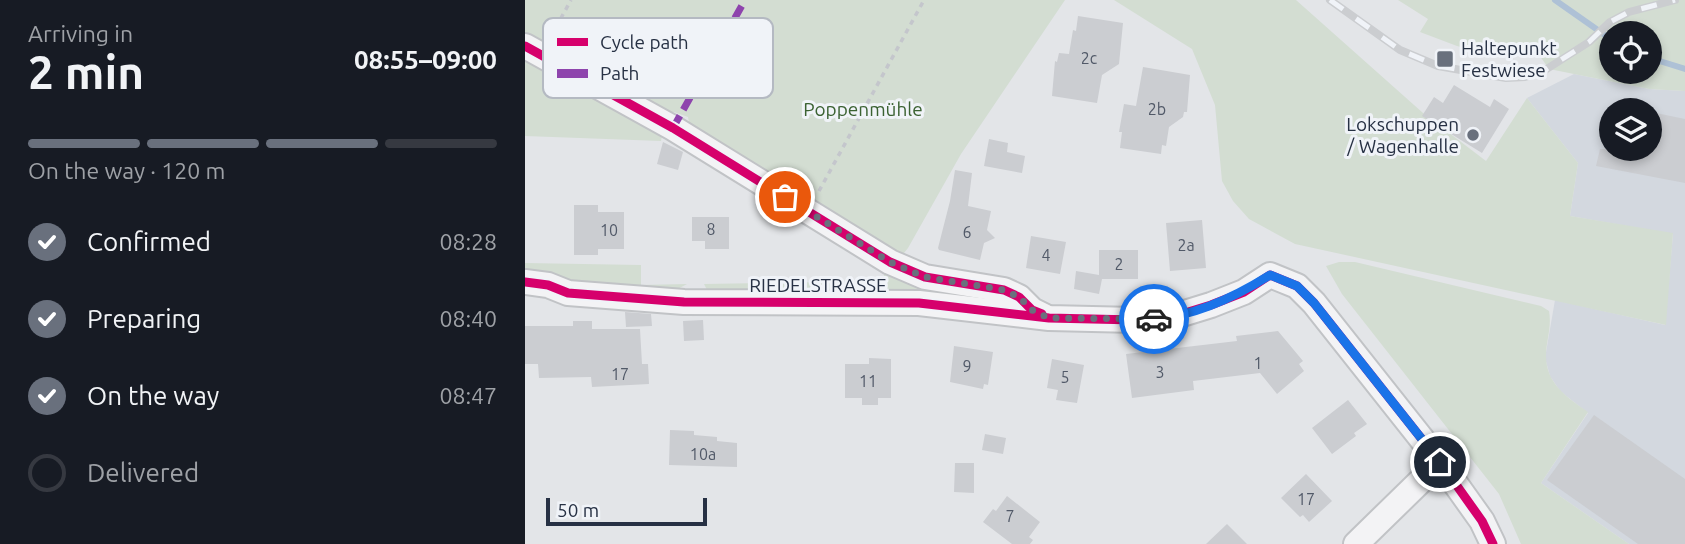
<!DOCTYPE html>
<meta charset="utf-8">
<style>
:root{--surface:#171b24;--page:#242831;--text:#f1f3f6;--muted:#9ea1a6;--line:#363941;--accent:#69707d}
body{margin:0;font-family:Ubuntu,sans-serif;background:var(--page);color:var(--text);height:100vh;display:flex;flex-direction:column;font-size:26px;white-space:nowrap}
*{box-sizing:border-box;margin:0}
p{font-size:23px;color:var(--muted)}
.icon{flex:none;width:38px;height:38px;fill:none;stroke:currentColor;stroke-width:2;stroke-linecap:round;stroke-linejoin:round}
.map{position:relative;flex:1;overflow:hidden}
.panel{display:flex;flex-direction:column;background:var(--surface);width:525px}
.panel>*{flex:none}
.tools{position:absolute;left:1074px;top:21px;display:grid;gap:14px}
.tools a{display:grid;place-items:center;width:63px;height:63px;border-radius:50%;background:var(--surface);box-shadow:0 4px 10px #0003;font-size:35px}
.scale{position:absolute;left:21px;bottom:18px;width:161px;box-sizing:border-box;padding-left:7px;border:4px solid #273144;border-top:0;font-size:19px;line-height:24px;white-space:nowrap;color:#273144;-webkit-text-stroke:5px #f0f3f8;paint-order:stroke}
.pin{position:absolute;display:grid;place-items:center;width:60px;height:60px;color:#fff;margin:-30px;border:4px solid #fff;border-radius:50%;box-shadow:0 2px 7px #0007}
.courier{position:absolute;display:grid;place-items:center;width:70px;height:70px;margin:-35px;border:5px solid #1a73e8;border-radius:50%;background:#fff;color:#222;box-shadow:0 2px 9px #0007}
.overview em{font-style:normal;font-weight:700}
.overview div{display:flex;flex-direction:column-reverse}
.overview{display:flex;align-items:center;justify-content:space-between;height:119px;padding:0 28px}
h1{font-size:46px;font-weight:700;line-height:52px}
.bar{display:grid;grid-template-columns:repeat(4,1fr);gap:10px 7px;align-content:center;height:84px;padding:0 28px}
.bar i{height:9px;border-radius:5px;background:var(--line)}
.bar .on{background:var(--accent)}
.bar p{grid-column:span 4}
ol{padding:0 28px;list-style:none}
li{display:flex;align-items:center;gap:21px;height:77px}
li p{margin-inline-start:auto}
li .icon{padding:7px;border-radius:50%;background:var(--accent);color:#fff;stroke-width:4}
li:last-child{color:var(--muted)}
li i{width:38px;height:38px;border:4px solid var(--line);border-radius:50%}
main{display:flex;flex:1;min-height:0}
.map>svg:first-child{display:block}
</style>
<main>
<section class="panel">
<div class="overview"><div><h1>2 min</h1><p>Arriving in</p></div><em>08:55–09:00</em></div>
<div class="bar"><i class="on"></i><i class="on"></i><i class="on"></i><i></i><p>On the way · 120 m</p></div>
<ol>
<li><svg class="icon" aria-label="check" viewBox="0 0 24 24"><path d="M5 12l5 5 9-10"/></svg>Confirmed<p>08:28</p></li>
<li><svg class="icon" aria-label="check" viewBox="0 0 24 24"><path d="M5 12l5 5 9-10"/></svg>Preparing<p>08:40</p></li>
<li><svg class="icon" aria-label="check" viewBox="0 0 24 24"><path d="M5 12l5 5 9-10"/></svg>On the way<p>08:47</p></li>
<li><i></i>Delivered</li>
</ol>
</section>
<div class="map">
<svg width="1160" height="544" viewBox="0 0 1160 544">
<rect width="100%" height="100%" fill="#e3e5e8"/>
<!-- built -->
<path fill="#d3d8df" fill-rule="evenodd" d="M1049 74 1124 89 1160 91V544H1104L1016 483 1063 413 1035 391 1025 376 1020 358 1030 300 1140 325 1148 234 1045 216 1053 163 1002 98ZM1087 110H1125V149H1087Z"/>
<!-- green -->
<g fill="#d3ddd2" fill-rule="evenodd">
<polygon points="0,0 540,0 436,154 383,248 375,258 165,128 163,117 149,112 132,112 0,37"/>
<polygon points="589,0 771,0 898,113 961,161 1002,98 1053,163 1045,216 1148,233 1141,325 770,244 724,219 708,201 697,181 690,105 667,49"/>
<path d="M873 0H1160V91L1124 89 1024 69 1010 49 972 56 932 46 895 32 903 19ZM1087 33H1125V72H1087Z"/>
<polygon points="0,54 138,131 136,141 0,136"/>
<polygon points="345,257 468,299 183,292 179,284 359,281 359,268"/>
<path d="M814 262H830L1016 306 1024 311C1027 327 1021 341 1021 356 1021 384 1043 398 1063 412L1016 483 1104 544H996L974 494 817 294 801 266Z"/>
<polygon points="0,263 116,265 116,285 162,284 149,291 65,289 0,272"/>
</g>
<g fill="none" stroke-linecap="round" stroke-linejoin="round">
<!-- stream -->
<g stroke="#aec1d6" stroke-width="6">
<polyline points="1030,0 1087,40"/>
<polyline points="1125,58 1160,69"/>
</g>
</g>
<!-- building -->
<g fill="#cbcdd1">
<polygon points="553,16 598,23 594,64 577,75 572,103 527,96 530,61 532,62 534,53 544,54 548,30 551,31"/>
<polygon points="618,67 665,75 662,112 659,112 658,117 644,127 641,146 637,145 636,154 595,148 597,132 594,132 599,104 611,106"/>
<polygon points="929,85 965,107 969,99 984,109 957,153 897,116 909,97 918,103"/>
<polygon points="1131,113 1160,119 1160,183 1071,166 1075,149 1125,149"/>
<polygon points="464,139 483,143 482,152 500,156 497,173 459,166"/>
<polygon points="138,142 158,152 153,170 132,164"/>
<polygon points="430,170 447,173 443,206 466,211 462,230 470,238 459,243 455,260 414,250 413,248 425,201"/>
<polygon points="49,205 73,205 73,212 99,212 99,249 73,249 73,255 49,255"/>
<polygon points="167,217 204,217 204,249 180,249 180,241 167,241"/>
<polygon points="677,220 681,268 645,271 641,223"/>
<polygon points="506,236 541,242 535,274 501,268"/>
<polygon points="574,250 613,250 613,279 577,279 574,294 549,289 551,271 574,275"/>
<polygon points="100,312 126,314 127,326 101,327"/>
<polygon points="178,320 179,340 159,341 158,321"/>
<polygon points="48,321 67,321 67,329 115,329 117,364 123,364 124,384 67,387 66,377 14,378 13,364 0,364 0,326 48,326"/>
<polygon points="753,331 778,361 774,364 779,371 752,394 735,373 668,381 669,390 607,398 601,354 712,341 711,336"/>
<polygon points="429,346 468,352 463,385 459,384 458,389 425,382"/>
<polygon points="344,358 366,359 366,398 353,398 353,405 337,405 337,398 320,398 320,364 344,364"/>
<polygon points="527,359 559,365 552,403 531,400 533,390 522,388"/>
<polygon points="823,400 842,424 829,433 831,436 807,454 787,428"/>
<polygon points="1069,415 1160,479 1160,544 1113,544 1022,480"/>
<polygon points="145,430 169,431 169,435 192,437 192,441 212,443 212,467 144,465"/>
<polygon points="460,434 481,438 478,454 457,450"/>
<polygon points="430,463 449,463 449,493 429,492"/>
<polygon points="781,474 807,501 784,522 778,515 775,517 756,498"/>
<polygon points="482,496 515,522 504,537 508,540 505,544 487,544 458,522 468,509 471,511"/>
<polygon points="702,524 722,544 681,544"/>
</g>
<g fill="none" stroke-linecap="round" stroke-linejoin="round">
<defs>
<g id="street">
<polyline points="0,46 148,128 365,262 400,277 479,290 494,297 507,310 519,316"/>
<polyline points="0,282 23,285 43,293 159,302 394,303 524,318 610,320 647,317 686,305 719,292 745,275 772,286 789,303 915,462 957,521 968,544"/>
<polyline points="831,544 915,462"/>
</g>
</defs>
<!-- street casing -->
<use href="#street" stroke="#c1c3c6" stroke-width="28"/>
<!-- path -->
<g stroke="#c4c6cc" stroke-width="3.5" stroke-dasharray="5 5" stroke-linecap="butt">
<polyline points="26,36 46,0"/>
<polyline points="294,191 399,0"/>
</g>
<!-- street -->
<use href="#street" stroke="#f3f3f5" stroke-width="24"/>
<defs>
<polyline id="rail" points="805,0 875,50 913,66 981,78 1000,77 1017,72 1064,42 1085,22 1104,12 1150,0"/>
</defs>
<!-- rail casing -->
<use href="#rail" stroke="#cbcdd0" stroke-width="8"/>
<!-- rail -->
<use href="#rail" stroke="#f0f3f8" stroke-width="5" stroke-dasharray="16" stroke-linecap="butt"/>
<!-- quiet -->
<polyline stroke="#8e44ad" stroke-width="7" stroke-dasharray="14 7" stroke-linecap="butt" points="148,128 220,0"/>
<defs>
<g id="cycleway">
<polyline points="0,46 148,128 365,262 400,277 479,290 494,297 507,310 517,314"/>
<polyline points="0,282 23,285 43,293 159,302 394,303 524,318 610,320 647,317 686,305 719,292 745,275 772,286 789,303 915,462 957,521 968,544"/>
</g>
</defs>
<!-- cycleway casing -->
<use href="#cycleway" stroke="#f0f3f8" stroke-width="13"/>
<!-- cycleway -->
<use href="#cycleway" stroke="#d6006c" stroke-width="9"/>
</g>
<g fill="none" stroke-linecap="round" stroke-linejoin="round">
<!-- done -->
<polyline stroke="#69707d" stroke-width="7" stroke-dasharray="0 12.6" points="260,197 365,262 400,277 479,290 494,297 507,310 524,318 629,319"/>
<!-- route -->
<path stroke="#1a73e8" stroke-width="9" d="M629 319C671 316 710 297 745 275L772 286 789 303 915 462"/>
</g>
<!-- markers -->
<g fill="#69707d" stroke="#f0f3f8" stroke-width="2.5">
<rect x="911" y="50" width="18" height="18" rx="3.5"/>
<circle cx="948" cy="135" r="7"/>
</g>
<g text-anchor="middle" dominant-baseline="central" stroke-width="6" stroke-linejoin="round" paint-order="stroke">
<!-- number labels -->
<g font-size="16" fill="#515968">
<text x="564" y="58">2c</text>
<text x="632" y="109">2b</text>
<text x="186" y="229">8</text>
<text x="84" y="230">10</text>
<text x="442" y="232">6</text>
<text x="661" y="245">2a</text>
<text x="521" y="255">4</text>
<text x="594" y="264">2</text>
<text x="733" y="363">1</text>
<text x="442" y="366">9</text>
<text x="635" y="372">3</text>
<text x="95" y="374">17</text>
<text x="540" y="377">5</text>
<text x="343" y="381">11</text>
<text x="178" y="454">10a</text>
<text x="781" y="499">17</text>
<text x="485" y="516">7</text>
</g>
<!-- poi labels -->
<g font-size="19" fill="#273144" stroke="#f0f3f8" text-anchor="start">
<text x="936" y="48">Haltepunkt<tspan x="936" dy="22">Festwiese</tspan></text>
<text x="934" y="124" text-anchor="end">Lokschuppen<tspan x="934" dy="22">/ Wagenhalle</tspan></text>
</g>
<!-- park labels -->
<g font-size="19" fill="#3b6232" stroke="#f0f3f8">
<text x="338" y="109">Poppenmühle</text>
</g>
<!-- street labels -->
<g font-size="19" fill="#273144" stroke="#f0f3f8">
<text x="293" y="285">RIEDELSTRASSE</text>
</g>
</g>
<!-- legend -->
<rect x="18" y="18" width="230" height="80" rx="10" fill="#f0f3f8" stroke="#b4b9c2" stroke-width="2"/>
<rect x="32" y="38" width="31" height="8" fill="#d6006c"/>
<rect x="32" y="69" width="31" height="9" fill="#8e44ad"/>
<g font-size="19" fill="#273144">
<text x="75" y="49">Cycle path</text>
<text x="75" y="80">Path</text>
</g>
</svg>
<div class="tools">
<a><svg class="icon" aria-label="locate" viewBox="0 0 24 24"><circle cx="12" cy="12" r="6"/><path d="M12 2v4M12 18v4M2 12h4M18 12h4"/></svg></a>
<a><svg class="icon" aria-label="layers" viewBox="0 0 24 24"><path d="M12 4l9 5-9 5-9-5zM3 14l9 5 9-5"/></svg></a>
</div>
<div class="scale">50 m</div>
<div class="pin" style="left:260px;top:197px;background:#ea580c"><svg class="icon" aria-label="bag" viewBox="0 0 24 24"><path d="M5 8h14l-1 12H6zM9 8a3 3 0 0 1 6 0"/></svg></div>
<div class="pin" style="left:915px;top:462px;background:#1f2937"><svg class="icon" aria-label="home" viewBox="0 0 24 24"><path d="M3 11l9-7 9 7M6 9v11h12V9"/></svg></div>
<div class="courier" style="left:629px;top:319px"><svg class="icon" aria-label="car" viewBox="0 0 24 24"><path d="M5 17H2v-5l4-1 3-4h7l3 4 3 1v5h-3M9 17h6M6 11h13"/><circle cx="7" cy="17" r="2"/><circle cx="17" cy="17" r="2"/></svg></div>
</div>
</main>
